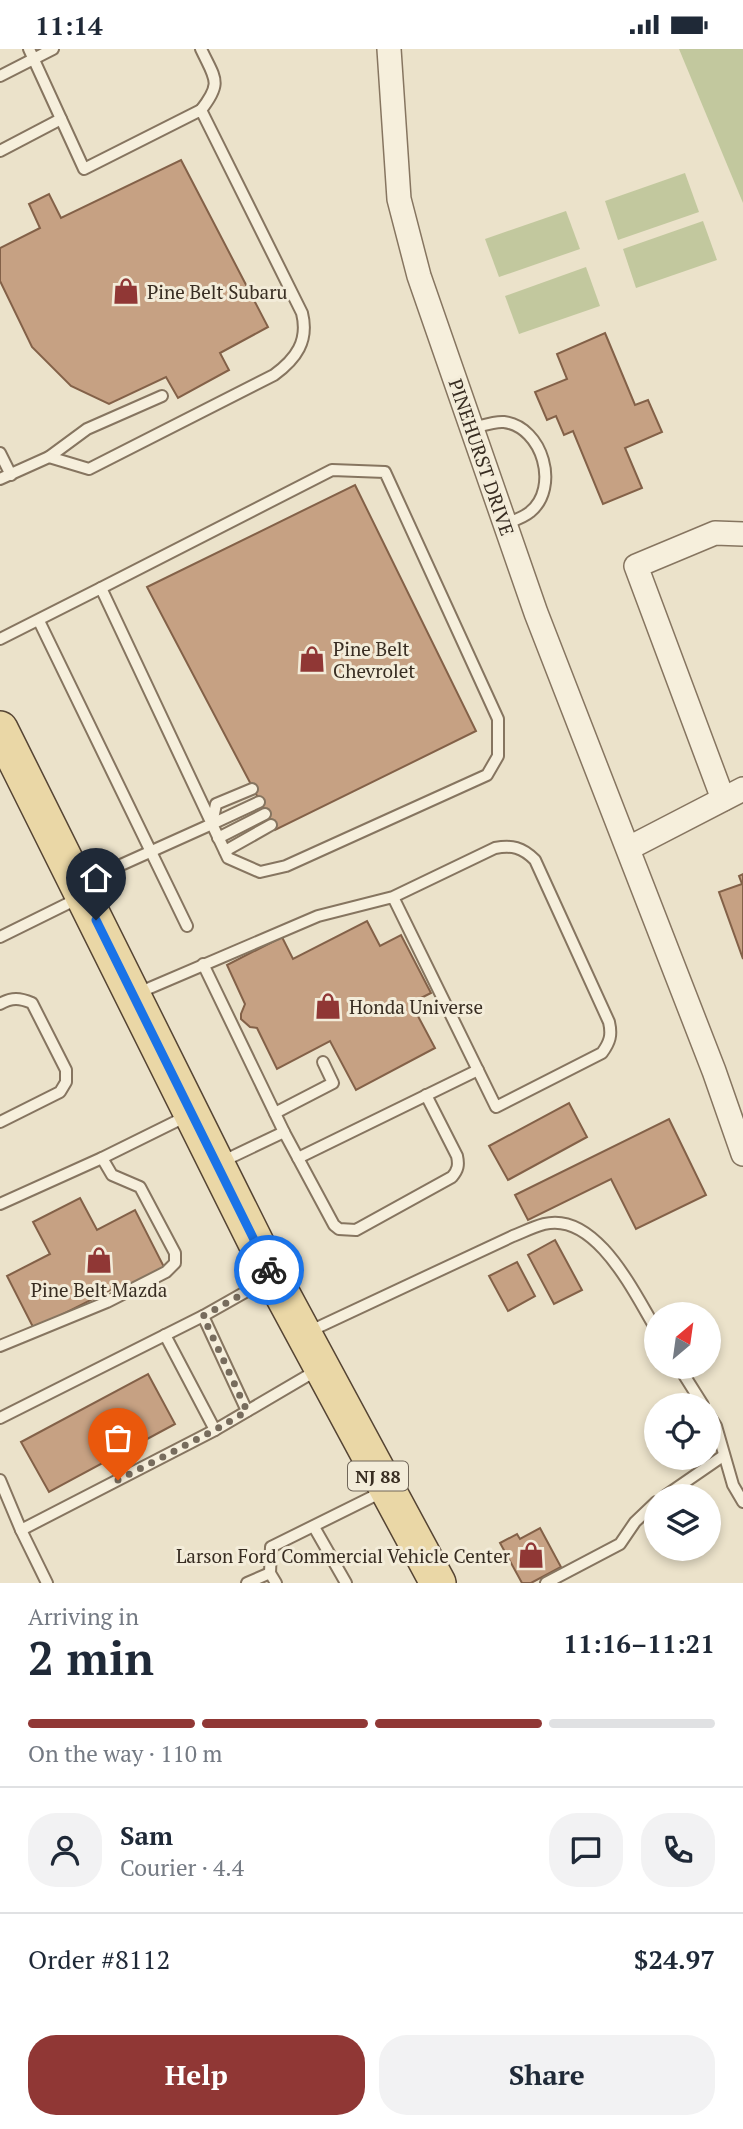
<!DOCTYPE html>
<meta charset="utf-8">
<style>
:root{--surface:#fff;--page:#f2f2f3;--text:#1f2937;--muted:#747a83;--line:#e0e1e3;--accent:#903735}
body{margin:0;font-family:"PT Serif",serif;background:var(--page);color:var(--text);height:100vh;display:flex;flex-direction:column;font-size:26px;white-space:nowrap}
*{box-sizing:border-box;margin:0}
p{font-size:23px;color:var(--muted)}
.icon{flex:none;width:38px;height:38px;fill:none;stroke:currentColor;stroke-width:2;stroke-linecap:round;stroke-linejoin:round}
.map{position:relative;height:1534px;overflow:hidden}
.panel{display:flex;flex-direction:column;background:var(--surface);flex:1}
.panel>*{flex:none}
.needle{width:46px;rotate:29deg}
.buttons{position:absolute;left:644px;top:1253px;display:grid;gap:14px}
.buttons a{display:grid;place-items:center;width:77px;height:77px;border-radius:50%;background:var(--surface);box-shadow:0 4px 10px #0003;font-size:35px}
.pin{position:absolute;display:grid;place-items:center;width:60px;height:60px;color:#fff;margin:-72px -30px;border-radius:50% 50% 50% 0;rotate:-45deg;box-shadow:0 0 7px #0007}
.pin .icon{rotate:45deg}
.courier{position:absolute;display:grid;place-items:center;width:70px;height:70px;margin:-35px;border:5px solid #1a73e8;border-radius:50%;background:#fff;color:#222;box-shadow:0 2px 9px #0007}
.head em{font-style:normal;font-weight:700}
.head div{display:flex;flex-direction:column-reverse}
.head{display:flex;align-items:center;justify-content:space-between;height:119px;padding:0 28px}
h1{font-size:46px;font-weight:700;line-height:52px}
.bar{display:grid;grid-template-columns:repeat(4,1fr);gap:10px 7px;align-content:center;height:84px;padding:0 28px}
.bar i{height:9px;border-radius:5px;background:var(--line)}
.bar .on{background:var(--accent)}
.bar p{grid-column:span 4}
.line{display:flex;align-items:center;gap:18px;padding:0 28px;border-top:2px solid var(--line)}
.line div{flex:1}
.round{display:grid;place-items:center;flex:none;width:74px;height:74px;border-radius:28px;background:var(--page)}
.cta{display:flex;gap:14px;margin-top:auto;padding:14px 28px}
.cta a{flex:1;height:80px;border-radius:28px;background:var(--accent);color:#fff;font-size:28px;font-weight:700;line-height:80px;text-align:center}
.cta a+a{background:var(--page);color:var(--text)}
.status{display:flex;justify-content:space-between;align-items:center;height:49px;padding:0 35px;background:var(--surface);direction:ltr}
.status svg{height:19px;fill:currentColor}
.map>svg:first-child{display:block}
</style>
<div class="status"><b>11:14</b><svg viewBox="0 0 49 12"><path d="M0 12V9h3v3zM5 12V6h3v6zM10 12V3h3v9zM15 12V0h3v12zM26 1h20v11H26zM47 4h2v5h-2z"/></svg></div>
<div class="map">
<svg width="743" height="1534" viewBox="0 0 743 1534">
<rect width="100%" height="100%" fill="#ebe2ca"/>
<!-- green -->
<g fill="#c2c89e">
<polygon points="679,0 743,0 743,154"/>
<polygon points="685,124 699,163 618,191 605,152"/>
<polygon points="566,162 580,200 499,228 485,190"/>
<polygon points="703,172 717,211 636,239 623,200"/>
<polygon points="586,218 600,257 519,285 505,247"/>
</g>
<!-- building -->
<g fill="#c6a183" stroke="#836148" stroke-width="2">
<polygon points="181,111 268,278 220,304 229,321 178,349 166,328 109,355 71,337 32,298 0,232 0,199 40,179 29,155 49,145 61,169"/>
<polygon points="605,284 635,356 648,351 662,383 625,399 642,439 603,455 573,382 564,386 556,367 547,371 535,343 567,330 557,305"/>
<polygon points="355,436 476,682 275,781 147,538"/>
<polygon points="743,825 743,910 719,843 742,835 739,827"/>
<polygon points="367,872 380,897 401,886 431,944 411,954 435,999 356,1041 330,992 277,1020 257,979 250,978 241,970 241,965 245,955 227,916 282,888 293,910"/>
<polygon points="569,1054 587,1088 508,1131 489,1097"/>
<polygon points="669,1070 706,1146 636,1180 611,1130 528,1171 515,1146"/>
<polygon points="80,1149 97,1181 135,1161 164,1218 120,1241 118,1237 34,1280 7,1227 50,1205 33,1173"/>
<polygon points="555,1191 582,1241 554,1255 528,1206"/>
<polygon points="517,1213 535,1247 508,1262 489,1227"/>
<polygon points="148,1325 175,1375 49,1443 21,1393"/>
<polygon points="540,1479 561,1518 531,1534 522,1534 500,1494 517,1485 520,1490"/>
</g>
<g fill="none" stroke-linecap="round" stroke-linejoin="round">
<defs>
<g id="lane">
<polyline points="0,27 53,0"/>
<path d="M201 61C223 33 215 30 201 0"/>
<polyline points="0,102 61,70"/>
<path d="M472 379C481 377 495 372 504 373 543 378 560 439 530 463 523 469 512 472 505 475"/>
<polyline points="0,404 11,426"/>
<polyline points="49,408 87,380 162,347"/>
<path d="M0 430 49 408 89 420 274 326C296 310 309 292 302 264L201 61 84 120 29 0"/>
<polyline points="101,539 332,421 385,423 498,670 498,707 487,726 286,817 260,823 228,809 212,775 216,755 252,740"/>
<polyline points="39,572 187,877"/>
<polyline points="0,590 101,539 212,775 83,833"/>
<polyline points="212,775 259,753"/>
<polyline points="218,789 265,765"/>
<polyline points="225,802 271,776"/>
<polyline points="0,888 79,849"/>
<path d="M203 915 284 1083 334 1176 339 1180 356 1181 452 1128C458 1121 459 1116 457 1107L426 1046"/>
<path d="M138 944 318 867 393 848 495 799C512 796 522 798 535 811L609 973C612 986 610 993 602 1004L496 1058 393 848"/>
<path d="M0 955C12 948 20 949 32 954L66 1021V1033L60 1043 0 1073"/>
<polyline points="275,1064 333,1034 323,1013"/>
<polyline points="298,1109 478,1021"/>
<polyline points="219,1114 284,1083"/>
<polyline points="0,1155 102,1109 189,1066"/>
<polyline points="203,1267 247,1362"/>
<path d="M308 1283 513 1187C523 1183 533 1178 544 1175 596 1162 634 1244 656 1280"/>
<polyline points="165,1286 215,1381"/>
<polyline points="0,1297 107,1253 166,1223 175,1214 175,1204 140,1138 112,1126 102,1109"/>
<polyline points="679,1318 703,1356"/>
<polyline points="709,1366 716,1377 733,1436 743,1453"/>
<polyline points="0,1369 203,1267 270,1229"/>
<polyline points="0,1431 21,1481 215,1381 319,1320"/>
<polyline points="665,1447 723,1407"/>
<polyline points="314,1478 346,1534"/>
<polyline points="21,1481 47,1534"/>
<polyline points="247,1534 270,1524"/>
<polyline points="276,1534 270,1524 271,1498 382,1443"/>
<polyline points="546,1534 620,1495 635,1473 656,1453"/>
</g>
<g id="street">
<polyline points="389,0 399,150 419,227 536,564 714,1022 743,1105"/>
<polyline points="723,750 636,517 715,484 743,485"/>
<polyline points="629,799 743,740"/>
</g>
<polyline id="primary" points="0,680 273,1228 438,1534"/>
</defs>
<!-- lane casing -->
<use href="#lane" stroke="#867560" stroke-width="14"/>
<!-- street casing -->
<use href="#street" stroke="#867560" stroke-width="26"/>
<!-- primary casing -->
<use href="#primary" stroke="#543" stroke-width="38"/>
<!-- lane -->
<use href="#lane" stroke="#f6efdc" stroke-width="10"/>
<!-- street -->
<use href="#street" stroke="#f6efdc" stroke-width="23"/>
<!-- primary -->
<use href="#primary" stroke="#ead7a6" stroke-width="35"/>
</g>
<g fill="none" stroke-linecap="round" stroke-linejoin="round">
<!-- done -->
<polyline stroke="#776c5d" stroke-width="7" stroke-dasharray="0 12.6" points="118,1431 215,1381 247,1362 203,1267 273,1228 269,1221"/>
<!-- route -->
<polyline stroke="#1a73e8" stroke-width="9" points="96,871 269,1221"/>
</g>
<!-- icons -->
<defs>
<symbol id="shop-bare" viewBox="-9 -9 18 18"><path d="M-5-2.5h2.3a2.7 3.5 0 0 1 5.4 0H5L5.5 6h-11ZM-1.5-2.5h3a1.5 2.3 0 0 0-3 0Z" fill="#903735" stroke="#f3ecd9" stroke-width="2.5" paint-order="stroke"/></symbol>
</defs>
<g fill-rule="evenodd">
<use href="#shop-bare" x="107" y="223" width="38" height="38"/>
<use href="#shop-bare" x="293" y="591" width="38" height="38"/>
<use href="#shop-bare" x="309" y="938" width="38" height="38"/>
<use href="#shop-bare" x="80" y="1192" width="38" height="38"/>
<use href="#shop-bare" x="512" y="1487" width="38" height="38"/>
</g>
<g text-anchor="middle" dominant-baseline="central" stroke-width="6" stroke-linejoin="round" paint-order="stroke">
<!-- shield labels -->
<rect fill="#f3ecd9" stroke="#706659" stroke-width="2" x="348" y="1412.5" width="60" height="29" rx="5"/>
<g font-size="18" font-weight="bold" fill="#382d22">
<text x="378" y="1427">NJ 88</text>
</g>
<!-- poi labels -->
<g font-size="19" fill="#382d22" stroke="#f3ecd9" text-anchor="start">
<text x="147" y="242">Pine Belt Subaru</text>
<text x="333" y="599">Pine Belt<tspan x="333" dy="22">Chevrolet</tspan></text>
<text x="349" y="957">Honda Universe</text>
<text x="99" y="1240" text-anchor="middle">Pine Belt Mazda</text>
<text x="510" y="1506" text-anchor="end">Larson Ford Commercial Vehicle Center</text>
</g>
<!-- street labels -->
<g font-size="19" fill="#382d22" stroke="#f3ecd9">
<text transform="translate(482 408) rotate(71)">PINEHURST DRIVE</text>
</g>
</g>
</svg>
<div class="buttons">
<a><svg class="needle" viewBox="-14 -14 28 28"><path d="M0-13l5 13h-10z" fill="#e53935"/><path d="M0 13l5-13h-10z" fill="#747a83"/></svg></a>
<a><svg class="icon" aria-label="locate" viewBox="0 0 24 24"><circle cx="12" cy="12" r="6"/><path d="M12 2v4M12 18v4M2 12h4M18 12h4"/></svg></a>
<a><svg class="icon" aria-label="layers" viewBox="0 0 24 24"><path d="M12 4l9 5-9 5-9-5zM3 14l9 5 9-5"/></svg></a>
</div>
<div class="pin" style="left:118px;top:1431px;background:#ea580c"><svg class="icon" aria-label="bag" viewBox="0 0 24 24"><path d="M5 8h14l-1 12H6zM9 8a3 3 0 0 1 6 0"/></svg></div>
<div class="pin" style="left:96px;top:871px;background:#1f2937"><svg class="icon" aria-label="home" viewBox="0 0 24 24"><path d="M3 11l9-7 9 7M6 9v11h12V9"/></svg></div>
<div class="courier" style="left:269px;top:1221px"><svg class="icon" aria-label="bike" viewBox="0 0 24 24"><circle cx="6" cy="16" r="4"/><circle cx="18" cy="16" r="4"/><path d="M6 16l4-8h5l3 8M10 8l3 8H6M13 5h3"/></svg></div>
</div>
<section class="panel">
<div class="head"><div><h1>2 min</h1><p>Arriving in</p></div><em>11:16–11:21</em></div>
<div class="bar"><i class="on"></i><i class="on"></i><i class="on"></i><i></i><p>On the way · 110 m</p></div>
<div class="line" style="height:126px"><a class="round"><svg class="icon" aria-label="person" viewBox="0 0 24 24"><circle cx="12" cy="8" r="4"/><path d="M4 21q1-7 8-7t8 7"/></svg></a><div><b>Sam</b><p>Courier · 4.4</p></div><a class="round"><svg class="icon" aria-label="chat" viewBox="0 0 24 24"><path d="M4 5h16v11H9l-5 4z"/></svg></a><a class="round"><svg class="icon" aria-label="phone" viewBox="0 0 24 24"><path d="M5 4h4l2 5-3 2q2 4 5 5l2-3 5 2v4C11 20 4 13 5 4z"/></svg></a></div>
<div class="line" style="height:91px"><div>Order #8112</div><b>$24.97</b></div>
<div class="cta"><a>Help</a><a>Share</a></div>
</section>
